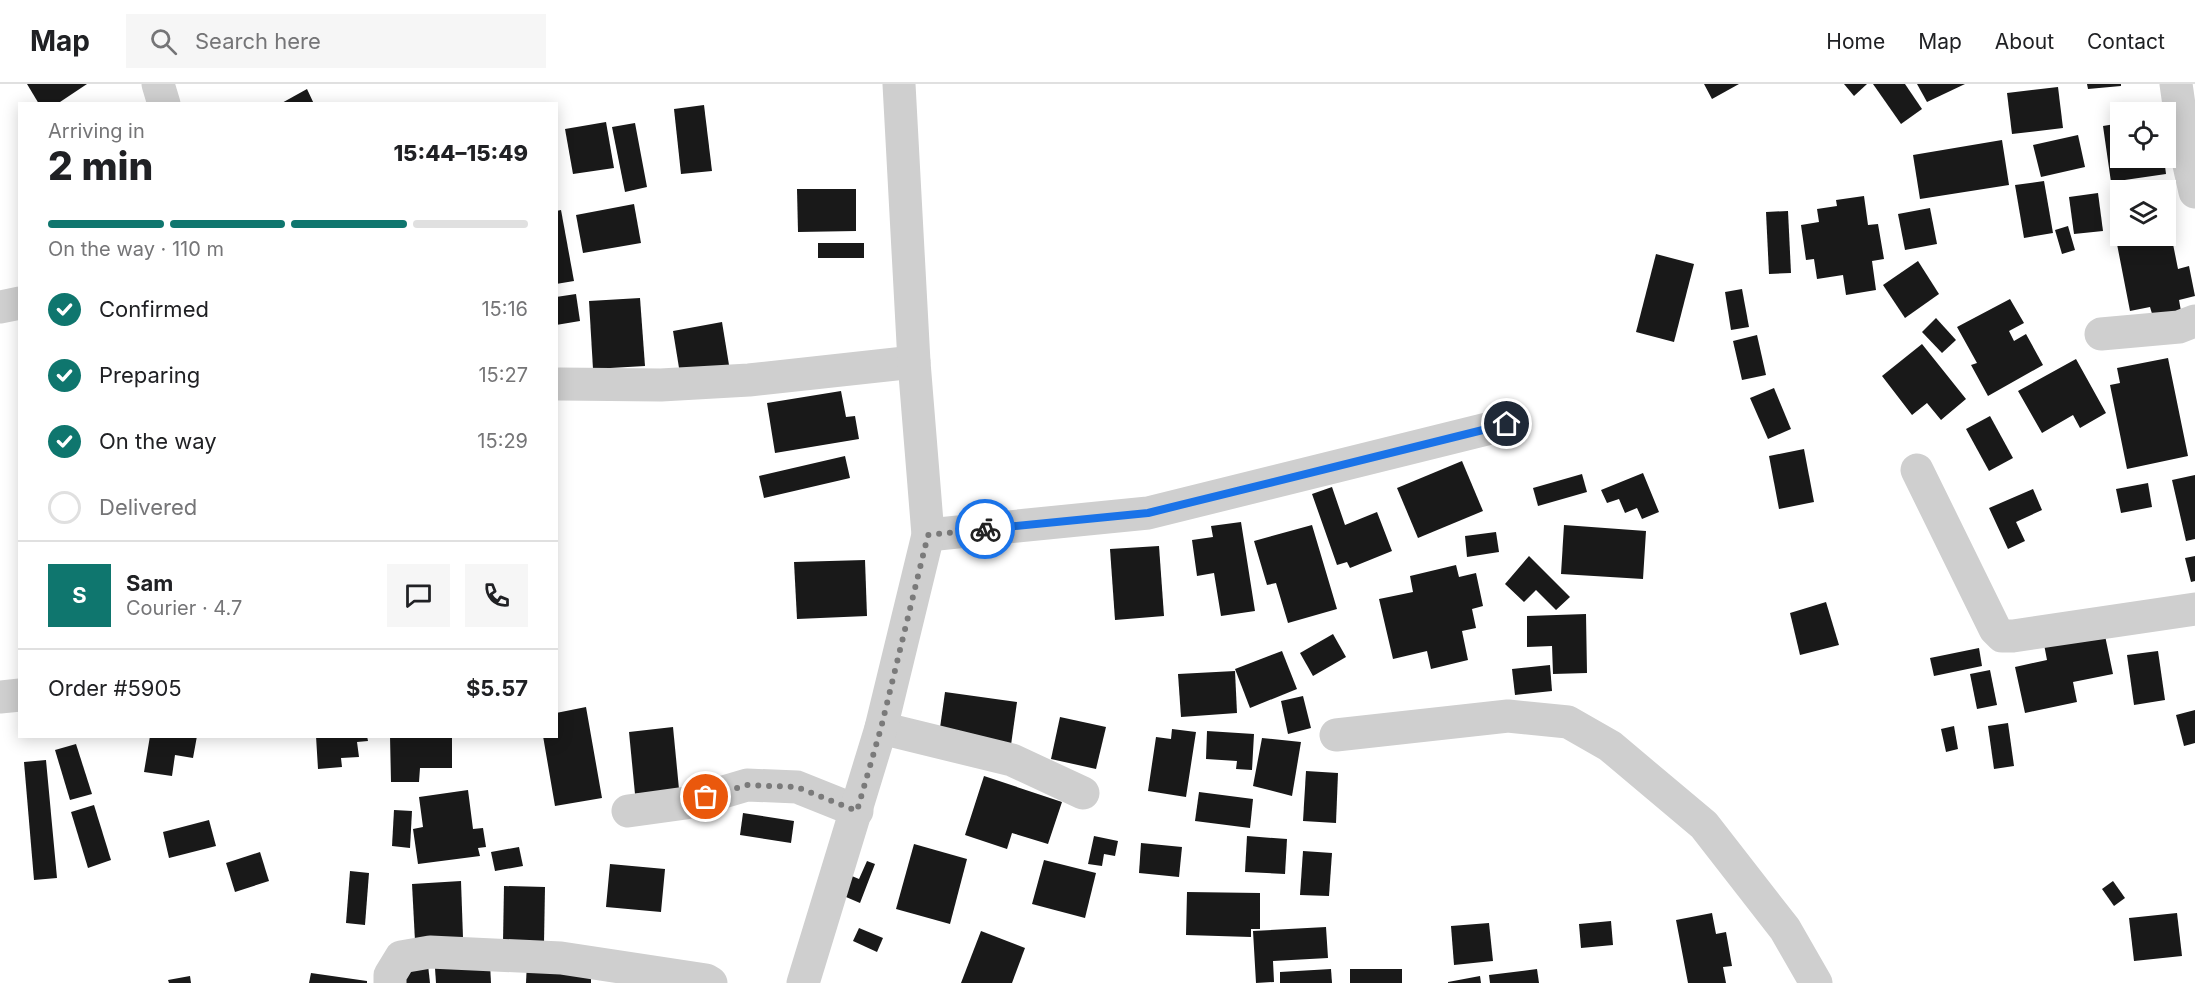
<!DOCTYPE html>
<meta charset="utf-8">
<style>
:root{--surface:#fff;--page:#f6f6f6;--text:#202124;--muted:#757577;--line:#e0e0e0;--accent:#0f766e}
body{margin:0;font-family:Inter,sans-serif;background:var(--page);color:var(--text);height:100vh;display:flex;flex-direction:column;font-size:22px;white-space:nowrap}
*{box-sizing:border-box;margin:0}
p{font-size:20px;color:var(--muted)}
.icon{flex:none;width:33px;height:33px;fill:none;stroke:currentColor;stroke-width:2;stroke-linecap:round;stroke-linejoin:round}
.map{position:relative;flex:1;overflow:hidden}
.details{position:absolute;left:18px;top:18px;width:540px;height:636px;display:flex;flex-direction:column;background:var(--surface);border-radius:0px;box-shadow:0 3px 15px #0003}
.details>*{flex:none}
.fabs{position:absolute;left:2110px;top:18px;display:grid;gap:12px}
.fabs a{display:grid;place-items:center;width:66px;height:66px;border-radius:0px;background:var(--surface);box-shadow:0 3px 15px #0003;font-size:30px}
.pin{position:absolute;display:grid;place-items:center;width:51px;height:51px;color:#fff;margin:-26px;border:3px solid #fff;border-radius:50%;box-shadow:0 2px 6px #0007}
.courier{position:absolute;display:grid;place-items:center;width:60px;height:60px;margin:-30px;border:4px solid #1a73e8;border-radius:50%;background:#fff;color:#222;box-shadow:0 2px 8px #0007}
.summary em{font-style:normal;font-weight:800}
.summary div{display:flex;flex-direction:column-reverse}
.summary{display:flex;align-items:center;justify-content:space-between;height:102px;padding:0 30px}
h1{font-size:39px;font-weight:800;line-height:45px}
.bar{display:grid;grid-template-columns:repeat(4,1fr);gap:9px 6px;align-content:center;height:72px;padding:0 30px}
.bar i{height:8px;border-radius:4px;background:var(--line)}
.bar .selected{background:var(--accent)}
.bar p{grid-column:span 4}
.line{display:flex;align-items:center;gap:15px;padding:0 30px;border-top:2px solid var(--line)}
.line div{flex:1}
.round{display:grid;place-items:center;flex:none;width:63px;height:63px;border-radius:0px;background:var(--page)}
ol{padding:0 30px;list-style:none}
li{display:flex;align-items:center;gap:18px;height:66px}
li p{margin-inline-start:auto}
li .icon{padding:6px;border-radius:50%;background:var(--accent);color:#fff;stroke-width:4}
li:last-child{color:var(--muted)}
li i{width:33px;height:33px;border:3px solid var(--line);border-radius:50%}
header{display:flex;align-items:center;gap:36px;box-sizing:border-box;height:84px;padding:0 30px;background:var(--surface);border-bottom:2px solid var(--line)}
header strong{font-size:28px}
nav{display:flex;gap:33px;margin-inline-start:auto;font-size:21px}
.search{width:420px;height:54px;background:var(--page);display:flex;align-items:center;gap:15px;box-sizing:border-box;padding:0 21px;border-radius:0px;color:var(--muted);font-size:22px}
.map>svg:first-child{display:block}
</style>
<header>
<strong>Map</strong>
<div class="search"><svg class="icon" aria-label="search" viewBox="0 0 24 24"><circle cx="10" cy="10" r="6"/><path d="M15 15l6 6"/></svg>Search here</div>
<nav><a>Home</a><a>Map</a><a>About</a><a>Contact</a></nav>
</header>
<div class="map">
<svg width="2195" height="899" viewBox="0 0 2195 899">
<rect width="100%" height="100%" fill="#fff"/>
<!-- building -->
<g fill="#191919">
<polygon points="27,0 87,0 57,20 39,20"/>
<polygon points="1704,0 1739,0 1712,15"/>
<polygon points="1844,0 1867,0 1854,12"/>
<polygon points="1873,0 1905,0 1922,25 1901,40"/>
<polygon points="1917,0 1965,0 1927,18"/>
<polygon points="2087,0 2121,0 2121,2 2088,5"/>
<polygon points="2058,3 2063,44 2012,50 2007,9"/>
<polygon points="307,5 314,20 280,20"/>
<polygon points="704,21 712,87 681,90 674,25"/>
<polygon points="606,38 614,84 573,90 565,45"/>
<polygon points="635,39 647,103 625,108 612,43"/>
<polygon points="2121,39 2121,74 2164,74 2166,90 2111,98 2103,42"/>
<polygon points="2078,51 2085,83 2041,93 2033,61"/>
<polygon points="2002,56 2009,101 1920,115 1913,71"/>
<polygon points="2044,97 2053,149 2024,154 2015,101"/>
<polygon points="797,105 856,105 856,147 798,148"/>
<polygon points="2098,109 2103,147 2074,150 2069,113"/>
<polygon points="1864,112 1868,141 1878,140 1884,175 1872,177 1876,206 1846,211 1843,191 1817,195 1814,175 1806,176 1801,141 1819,138 1817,125 1837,122 1836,116"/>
<polygon points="634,120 641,159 583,169 576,131"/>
<polygon points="1930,124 1937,160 1905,166 1898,130"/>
<polygon points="561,126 574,197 556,200 556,127"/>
<polygon points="1788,127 1791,189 1769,190 1766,128"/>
<polygon points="2068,142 2075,166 2062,170 2055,146"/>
<polygon points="2166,145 2170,145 2178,185 2189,182 2195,212 2179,216 2181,227 2153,233 2150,223 2130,227 2116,155 2134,152 2166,152"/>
<rect x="818" y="159" width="46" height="15"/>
<polygon points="1656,170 1694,180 1674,258 1636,248"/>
<polygon points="1918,177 1939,210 1905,234 1883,201"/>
<polygon points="1742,205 1749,243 1731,246 1725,208"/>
<polygon points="576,210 580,237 556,241 556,213"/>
<polygon points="640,214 645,282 593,285 589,217"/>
<polygon points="2010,215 2024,239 2009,247 2014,257 2026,250 2043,281 1988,312 1971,281 1977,279 1957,243"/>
<polygon points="1936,234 1956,256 1942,269 1922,248"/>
<polygon points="722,238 729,281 681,296 673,247"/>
<polygon points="1757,251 1766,291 1742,296 1733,257"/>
<polygon points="1922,260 1966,315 1941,336 1927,319 1912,331 1882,292"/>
<polygon points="2168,274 2188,372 2127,385 2110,301 2120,299 2117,284"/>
<polygon points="2076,275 2106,329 2080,344 2073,331 2042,349 2018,307"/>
<polygon points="1774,304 1791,345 1768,355 1750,314"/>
<polygon points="841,307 846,333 855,332 859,355 775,369 767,319"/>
<polygon points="1990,332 2013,374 1989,387 1966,345"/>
<polygon points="1804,365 1814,418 1779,425 1769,372"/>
<polygon points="845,372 850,394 764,414 759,392"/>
<polygon points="1462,377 1483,427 1418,454 1397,404"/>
<polygon points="1643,389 1659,428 1642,435 1637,424 1625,429 1619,415 1607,419 1601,406"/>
<polygon points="1582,390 1587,408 1538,422 1533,404"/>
<polygon points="2195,391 2195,455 2186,457 2172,396"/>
<polygon points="2148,399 2152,423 2121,429 2116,405"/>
<polygon points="1332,403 1345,441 1377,428 1392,467 1350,484 1347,478 1337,481 1312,410"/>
<polygon points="2033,405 2042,426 2016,438 2025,457 2008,465 1989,424"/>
<polygon points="1241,438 1255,527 1221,532 1214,489 1197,492 1192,456 1213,453 1211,442"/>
<polygon points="1312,441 1337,525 1288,539 1276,499 1267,501 1254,457"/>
<polygon points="1564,441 1646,447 1643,495 1561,490"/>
<polygon points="1496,448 1499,468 1467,473 1465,452"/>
<polygon points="1159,462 1164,532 1115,536 1110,465"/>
<polygon points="1529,472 1570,513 1556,526 1536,506 1524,518 1505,500"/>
<polygon points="2195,472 2195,497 2191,498 2185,474"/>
<polygon points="865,476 867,532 797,535 794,478"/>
<polygon points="1456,481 1459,493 1476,489 1483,522 1472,525 1476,544 1462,547 1468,576 1431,585 1427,567 1393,575 1379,515 1413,508 1410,492"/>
<polygon points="1826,518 1839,561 1800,571 1790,529"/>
<polygon points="1586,530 1587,589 1553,590 1552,562 1527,563 1527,532"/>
<polygon points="2103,542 2113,590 2073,598 2077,618 2025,629 2015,583 2047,576 2043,555"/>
<polygon points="1333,550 1346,573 1313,592 1300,569"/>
<polygon points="1979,564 1982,582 1934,592 1930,574"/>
<polygon points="1282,567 1297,605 1250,624 1235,585"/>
<polygon points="2158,567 2165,616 2134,621 2127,571"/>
<polygon points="1550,581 1552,607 1515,611 1512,585"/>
<polygon points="1990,586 1997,621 1977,625 1970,590"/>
<polygon points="1235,587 1237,629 1181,633 1178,590"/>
<polygon points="945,608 1017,618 1011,661 939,651"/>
<polygon points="1303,612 1311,644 1288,650 1281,617"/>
<polygon points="586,623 602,714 555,722 543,652 556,652 556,629"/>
<polygon points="2195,626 2195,659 2184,662 2176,631"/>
<polygon points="1060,633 1106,643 1096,685 1051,675"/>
<polygon points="2008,639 2014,682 1994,685 1988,642"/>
<polygon points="1954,642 1958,665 1946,668 1941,645"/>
<polygon points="673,643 679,705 635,710 629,648"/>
<polygon points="1172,645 1196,648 1186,713 1148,707 1156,653 1171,655"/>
<polygon points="1207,647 1254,650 1252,686 1236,685 1237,677 1206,675"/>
<polygon points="150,652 197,652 193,674 175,671 172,692 144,688"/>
<polygon points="316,652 367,652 368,657 357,658 359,673 341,674 342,683 318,685"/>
<polygon points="390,652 452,652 452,684 420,684 419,698 391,698"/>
<polygon points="1262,654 1301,658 1292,712 1253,702"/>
<polygon points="76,660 92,710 70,716 55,666"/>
<polygon points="46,676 57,794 34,796 24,678"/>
<polygon points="1306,687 1338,689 1336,739 1303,737"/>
<polygon points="984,692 1062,718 1048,760 1012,749 1007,765 965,751"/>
<polygon points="468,706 473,745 483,744 486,763 478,764 480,772 418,780 413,745 423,743 419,713"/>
<polygon points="1199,708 1253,715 1250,744 1195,737"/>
<polygon points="94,721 111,776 88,784 71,728"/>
<polygon points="394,726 412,727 410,764 392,762"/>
<polygon points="743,729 794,737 791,759 740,751"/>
<polygon points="209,736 216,762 169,774 163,748"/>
<polygon points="1094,752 1118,757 1115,772 1104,770 1102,782 1088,780"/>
<polygon points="1247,752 1287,755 1285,790 1245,788"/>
<polygon points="1141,759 1182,763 1179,793 1139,789"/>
<polygon points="914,760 967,775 950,840 896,825"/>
<polygon points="519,763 523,782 495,787 491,768"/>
<polygon points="1303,767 1332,769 1329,812 1300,811"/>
<polygon points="260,768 269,797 235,808 226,779"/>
<polygon points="1044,776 1096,789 1085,834 1032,820"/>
<polygon points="867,777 875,780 860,819 839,810 847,790 859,795"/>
<polygon points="610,780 665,785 661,828 606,823"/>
<polygon points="350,787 369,789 365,841 346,839"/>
<polygon points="461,797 463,854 415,857 412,800"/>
<polygon points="2113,797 2125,814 2114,822 2102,805"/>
<polygon points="504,802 545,803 544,859 503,858"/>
<polygon points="1187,808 1260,809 1260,845 1251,845 1251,853 1186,851"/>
<polygon points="1712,829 1716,850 1726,848 1732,882 1723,883 1726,899 1688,899 1676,836"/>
<polygon points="2177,829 2182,872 2134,877 2129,834"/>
<polygon points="1611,837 1613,861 1581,864 1579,840"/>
<polygon points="1489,839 1493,877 1454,881 1451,842"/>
<polygon points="1326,843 1328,874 1273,877 1274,898 1256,899 1253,847"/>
<polygon points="859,844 883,854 877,868 853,857"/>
<polygon points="981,847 1025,864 1012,899 961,899"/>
<polygon points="527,878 591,880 591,899 526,899"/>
<polygon points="490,880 491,899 436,899 435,884"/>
<polygon points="428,881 430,899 403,899 400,884"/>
<polygon points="1331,885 1332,899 1280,899 1280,888"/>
<rect x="1350" y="885" width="52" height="14"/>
<polygon points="1537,885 1539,899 1490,899 1489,891"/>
<polygon points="311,889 367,897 367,899 309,899"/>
<polygon points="190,892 191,899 169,899 168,896"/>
<polygon points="1480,892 1481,899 1448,899 1448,898"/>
</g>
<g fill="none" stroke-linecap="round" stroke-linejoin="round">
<!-- minor -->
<g stroke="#cfcfcf" stroke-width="33">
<polyline points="158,0 164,20"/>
<polyline points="2176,0 2185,63 2195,108"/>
<polyline points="0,223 20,219"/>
<polyline points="2101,250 2179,243 2195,237"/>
<polyline points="559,300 661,301 749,296 914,278"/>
<polyline points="1917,386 1995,545 2002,552 2013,552 2195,525"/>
<polyline points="928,451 1148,429 1507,340"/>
<polyline points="0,613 20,611"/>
<polyline points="881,644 1012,676 1083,709"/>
<polyline points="1336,651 1508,632 1568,638 1610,662 1704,741 1785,845 1816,899"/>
<polyline points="628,727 686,719 747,701 797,703 857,727"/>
<polyline points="390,899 390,891 401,873 430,868 561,874 706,896 711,899"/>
<polyline points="803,899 881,644 928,451 914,278 899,0"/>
</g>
</g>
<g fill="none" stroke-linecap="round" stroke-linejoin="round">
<!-- done -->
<polyline stroke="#7a7a7a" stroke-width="6" stroke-dasharray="0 10.8" points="706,713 747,701 797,703 857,727 881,644 928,451 985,445"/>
<!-- route -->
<polyline stroke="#1a73e8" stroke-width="8" points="985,445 1148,429 1507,340"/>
</g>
</svg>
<div class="fabs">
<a><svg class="icon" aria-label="locate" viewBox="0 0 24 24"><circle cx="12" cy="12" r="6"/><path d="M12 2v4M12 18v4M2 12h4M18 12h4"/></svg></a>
<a><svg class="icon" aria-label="layers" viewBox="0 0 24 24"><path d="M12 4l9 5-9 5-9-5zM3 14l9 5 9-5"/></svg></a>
</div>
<div class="pin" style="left:706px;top:713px;background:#ea580c"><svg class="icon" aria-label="bag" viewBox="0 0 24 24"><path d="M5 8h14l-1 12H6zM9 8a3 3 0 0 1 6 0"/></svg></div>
<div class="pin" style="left:1507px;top:340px;background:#1f2937"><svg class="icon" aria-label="home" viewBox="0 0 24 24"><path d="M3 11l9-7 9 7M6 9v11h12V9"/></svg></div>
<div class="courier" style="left:985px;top:445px"><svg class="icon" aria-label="bike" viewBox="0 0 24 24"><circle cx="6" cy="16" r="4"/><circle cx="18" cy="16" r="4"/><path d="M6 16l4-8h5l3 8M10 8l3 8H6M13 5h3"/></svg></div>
<section class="details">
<div class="summary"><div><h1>2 min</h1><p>Arriving in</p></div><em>15:44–15:49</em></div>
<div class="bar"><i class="selected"></i><i class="selected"></i><i class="selected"></i><i></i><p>On the way · 110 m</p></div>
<ol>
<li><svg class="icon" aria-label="check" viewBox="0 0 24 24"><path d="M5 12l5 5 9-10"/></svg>Confirmed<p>15:16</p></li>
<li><svg class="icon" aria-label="check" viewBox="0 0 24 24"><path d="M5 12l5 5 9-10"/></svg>Preparing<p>15:27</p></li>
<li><svg class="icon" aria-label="check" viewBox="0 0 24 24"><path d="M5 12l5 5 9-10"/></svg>On the way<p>15:29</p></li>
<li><i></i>Delivered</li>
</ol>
<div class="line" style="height:108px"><b class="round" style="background:var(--accent);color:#fff">S</b><div><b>Sam</b><p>Courier · 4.7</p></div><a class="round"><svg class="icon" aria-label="chat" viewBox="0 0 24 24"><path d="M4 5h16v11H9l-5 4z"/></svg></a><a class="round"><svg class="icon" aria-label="phone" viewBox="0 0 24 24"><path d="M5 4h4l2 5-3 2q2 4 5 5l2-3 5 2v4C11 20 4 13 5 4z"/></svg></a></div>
<div class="line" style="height:78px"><div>Order #5905</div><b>$5.57</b></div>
</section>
</div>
